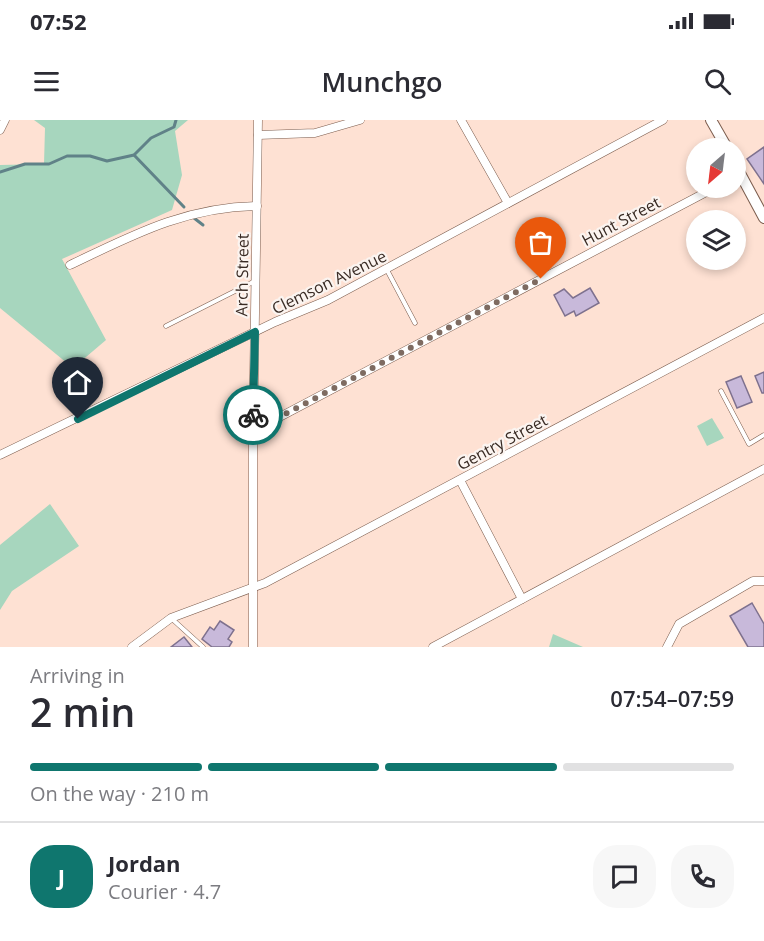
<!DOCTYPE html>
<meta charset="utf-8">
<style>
:root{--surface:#fff;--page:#f7f7f7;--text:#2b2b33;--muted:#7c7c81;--line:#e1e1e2;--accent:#0f766e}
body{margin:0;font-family:"Open Sans",sans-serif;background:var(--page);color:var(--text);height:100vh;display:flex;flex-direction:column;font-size:22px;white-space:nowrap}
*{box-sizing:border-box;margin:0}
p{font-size:20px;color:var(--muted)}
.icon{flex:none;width:33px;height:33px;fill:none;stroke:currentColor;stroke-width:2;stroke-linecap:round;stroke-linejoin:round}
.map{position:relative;height:527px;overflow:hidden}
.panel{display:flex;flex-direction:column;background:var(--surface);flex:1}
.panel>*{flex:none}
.needle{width:39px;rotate:208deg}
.buttons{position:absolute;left:686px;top:18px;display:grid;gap:12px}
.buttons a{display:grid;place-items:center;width:60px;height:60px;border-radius:50%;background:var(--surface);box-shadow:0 3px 9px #0003;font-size:30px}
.pin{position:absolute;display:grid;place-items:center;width:51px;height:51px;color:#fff;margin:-62px -26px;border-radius:50% 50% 50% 0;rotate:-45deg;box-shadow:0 0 6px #0007}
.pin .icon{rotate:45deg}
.courier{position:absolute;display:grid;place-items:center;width:60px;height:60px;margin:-30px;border:4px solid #0f766e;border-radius:50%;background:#fff;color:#222;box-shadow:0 2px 8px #0007}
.overview em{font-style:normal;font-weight:600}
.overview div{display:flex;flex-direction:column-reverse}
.overview{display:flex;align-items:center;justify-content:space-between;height:102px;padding:0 30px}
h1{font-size:39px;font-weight:600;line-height:45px}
.bar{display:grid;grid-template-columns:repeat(4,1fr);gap:9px 6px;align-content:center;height:72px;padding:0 30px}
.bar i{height:8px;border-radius:4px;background:var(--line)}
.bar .on{background:var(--accent)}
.bar p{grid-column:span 4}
.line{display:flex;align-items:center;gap:15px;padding:0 30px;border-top:2px solid var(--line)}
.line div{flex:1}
.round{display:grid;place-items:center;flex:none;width:63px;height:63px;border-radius:24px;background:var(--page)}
.status{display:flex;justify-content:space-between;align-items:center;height:42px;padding:0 30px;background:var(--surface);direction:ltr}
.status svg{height:16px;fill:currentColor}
header{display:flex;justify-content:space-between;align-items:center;height:78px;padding:0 30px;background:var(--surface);font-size:27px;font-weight:600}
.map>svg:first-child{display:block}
</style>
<div class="status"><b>07:52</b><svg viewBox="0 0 49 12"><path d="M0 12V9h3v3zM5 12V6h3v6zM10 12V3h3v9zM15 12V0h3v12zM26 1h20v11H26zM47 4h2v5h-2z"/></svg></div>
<header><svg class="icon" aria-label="menu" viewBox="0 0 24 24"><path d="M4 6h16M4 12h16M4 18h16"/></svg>Munchgo<svg class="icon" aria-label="search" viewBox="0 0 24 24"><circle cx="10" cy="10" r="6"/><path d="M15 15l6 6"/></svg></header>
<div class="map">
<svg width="764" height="527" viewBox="0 0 764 527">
<rect width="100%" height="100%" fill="#fee1d3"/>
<!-- green -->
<g fill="#a7d6be">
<polygon points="34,0 188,0 175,11 182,55 172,90 62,139 106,220 73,248 0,188 0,45 44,44 45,8"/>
<polygon points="712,298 724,318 707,326 697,306"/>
<polygon points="50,384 79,426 12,471 0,490 0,425"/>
<polygon points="553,514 583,527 549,527"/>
</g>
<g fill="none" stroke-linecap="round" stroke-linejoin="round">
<!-- stream -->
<g stroke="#608288" stroke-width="3">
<polyline points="134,35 184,87"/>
<polyline points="0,52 25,44 49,44 67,36 90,36 107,41 134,35 151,18 174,7 176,0"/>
<polyline points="194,98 203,105"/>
</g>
</g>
<!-- building -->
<g fill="#c8b9da" stroke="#7e718e" stroke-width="1.5">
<polygon points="764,27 764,64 747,39"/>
<polygon points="590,168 599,183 576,196 574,191 565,196 554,175 564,169 573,178"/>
<polygon points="764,252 764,273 762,273 755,256"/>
<polygon points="741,256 752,282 737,288 726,262"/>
<polygon points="752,483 764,504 764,527 748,527 730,496"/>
<polygon points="220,501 234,510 228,519 232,522 229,527 212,527 202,519 210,507 214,510"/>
<polygon points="184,517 192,527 171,527"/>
</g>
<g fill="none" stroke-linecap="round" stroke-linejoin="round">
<defs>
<g id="lane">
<polyline points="387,150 415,203"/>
<polyline points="166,206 255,161"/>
<polyline points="721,271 749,324 764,315"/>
<polyline points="171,498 203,527"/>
</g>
<g id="street">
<polyline points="461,0 508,83"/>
<polyline points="0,10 5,0"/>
<polyline points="258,15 315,13 360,0"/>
<path d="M70 145C133 115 185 87 257 86"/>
<polyline points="253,311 714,68"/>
<polyline points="0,335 275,202 328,180 663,0"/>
<polyline points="460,360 522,479"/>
<polyline points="132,527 171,498 265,463 764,198"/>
<polyline points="253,527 253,322 258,0"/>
<polyline points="433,527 764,349"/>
<polyline points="667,527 679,504 753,461 764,461"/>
</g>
<g id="secondary">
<polyline points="711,0 727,28"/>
<polyline points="735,44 764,98"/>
</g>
</defs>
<!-- lane casing -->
<use href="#lane" stroke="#7c5d4e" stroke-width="5"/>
<!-- street casing -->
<use href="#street" stroke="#7c5d4e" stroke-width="9"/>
<!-- secondary casing -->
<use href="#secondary" stroke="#7c5d4e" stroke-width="12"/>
<!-- lane -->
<use href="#lane" stroke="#fff" stroke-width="4"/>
<!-- street -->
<use href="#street" stroke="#fff" stroke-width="8"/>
<!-- secondary -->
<use href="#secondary" stroke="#fff" stroke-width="10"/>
</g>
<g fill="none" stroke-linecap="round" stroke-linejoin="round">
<!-- done -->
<polyline stroke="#7e6b61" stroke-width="6" stroke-dasharray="0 10.8" points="253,295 253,311 541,159"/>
<!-- route -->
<polyline stroke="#0f766e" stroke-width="8" points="78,299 255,212 253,295"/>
</g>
<g text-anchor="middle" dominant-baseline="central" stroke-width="4.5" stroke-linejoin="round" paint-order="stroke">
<!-- street labels -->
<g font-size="16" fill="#392b24" stroke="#fbf4f0">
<text transform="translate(621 101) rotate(-28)">Hunt Street</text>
<text transform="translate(242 155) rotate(-89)">Arch Street</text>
<text transform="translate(329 162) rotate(-26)">Clemson Avenue</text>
<text transform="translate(502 322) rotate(-28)">Gentry Street</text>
</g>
</g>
</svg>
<div class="buttons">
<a><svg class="needle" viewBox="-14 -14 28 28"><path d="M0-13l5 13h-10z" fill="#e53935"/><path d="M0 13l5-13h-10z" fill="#7c7c81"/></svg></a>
<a><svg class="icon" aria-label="layers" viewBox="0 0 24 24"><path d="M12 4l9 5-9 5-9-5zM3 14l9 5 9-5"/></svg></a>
</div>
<div class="pin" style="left:541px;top:159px;background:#ea580c"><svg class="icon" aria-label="bag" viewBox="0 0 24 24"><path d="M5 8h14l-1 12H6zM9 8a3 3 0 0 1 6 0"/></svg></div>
<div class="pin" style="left:78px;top:299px;background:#1f2937"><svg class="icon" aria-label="home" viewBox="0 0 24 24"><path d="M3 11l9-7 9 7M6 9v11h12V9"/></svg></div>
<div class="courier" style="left:253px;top:295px"><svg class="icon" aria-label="bike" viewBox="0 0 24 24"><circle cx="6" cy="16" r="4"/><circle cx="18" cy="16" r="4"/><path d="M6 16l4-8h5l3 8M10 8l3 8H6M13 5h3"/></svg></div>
</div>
<section class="panel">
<div class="overview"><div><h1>2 min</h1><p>Arriving in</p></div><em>07:54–07:59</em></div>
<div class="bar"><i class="on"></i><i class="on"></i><i class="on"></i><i></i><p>On the way · 210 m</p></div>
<div class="line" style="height:108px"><b class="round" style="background:var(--accent);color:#fff">J</b><div><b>Jordan</b><p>Courier · 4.7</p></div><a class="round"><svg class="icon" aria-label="chat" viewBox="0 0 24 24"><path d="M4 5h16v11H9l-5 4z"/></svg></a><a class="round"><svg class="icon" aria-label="phone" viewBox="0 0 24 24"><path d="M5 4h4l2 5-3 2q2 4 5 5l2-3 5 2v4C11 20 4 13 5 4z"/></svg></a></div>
</section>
